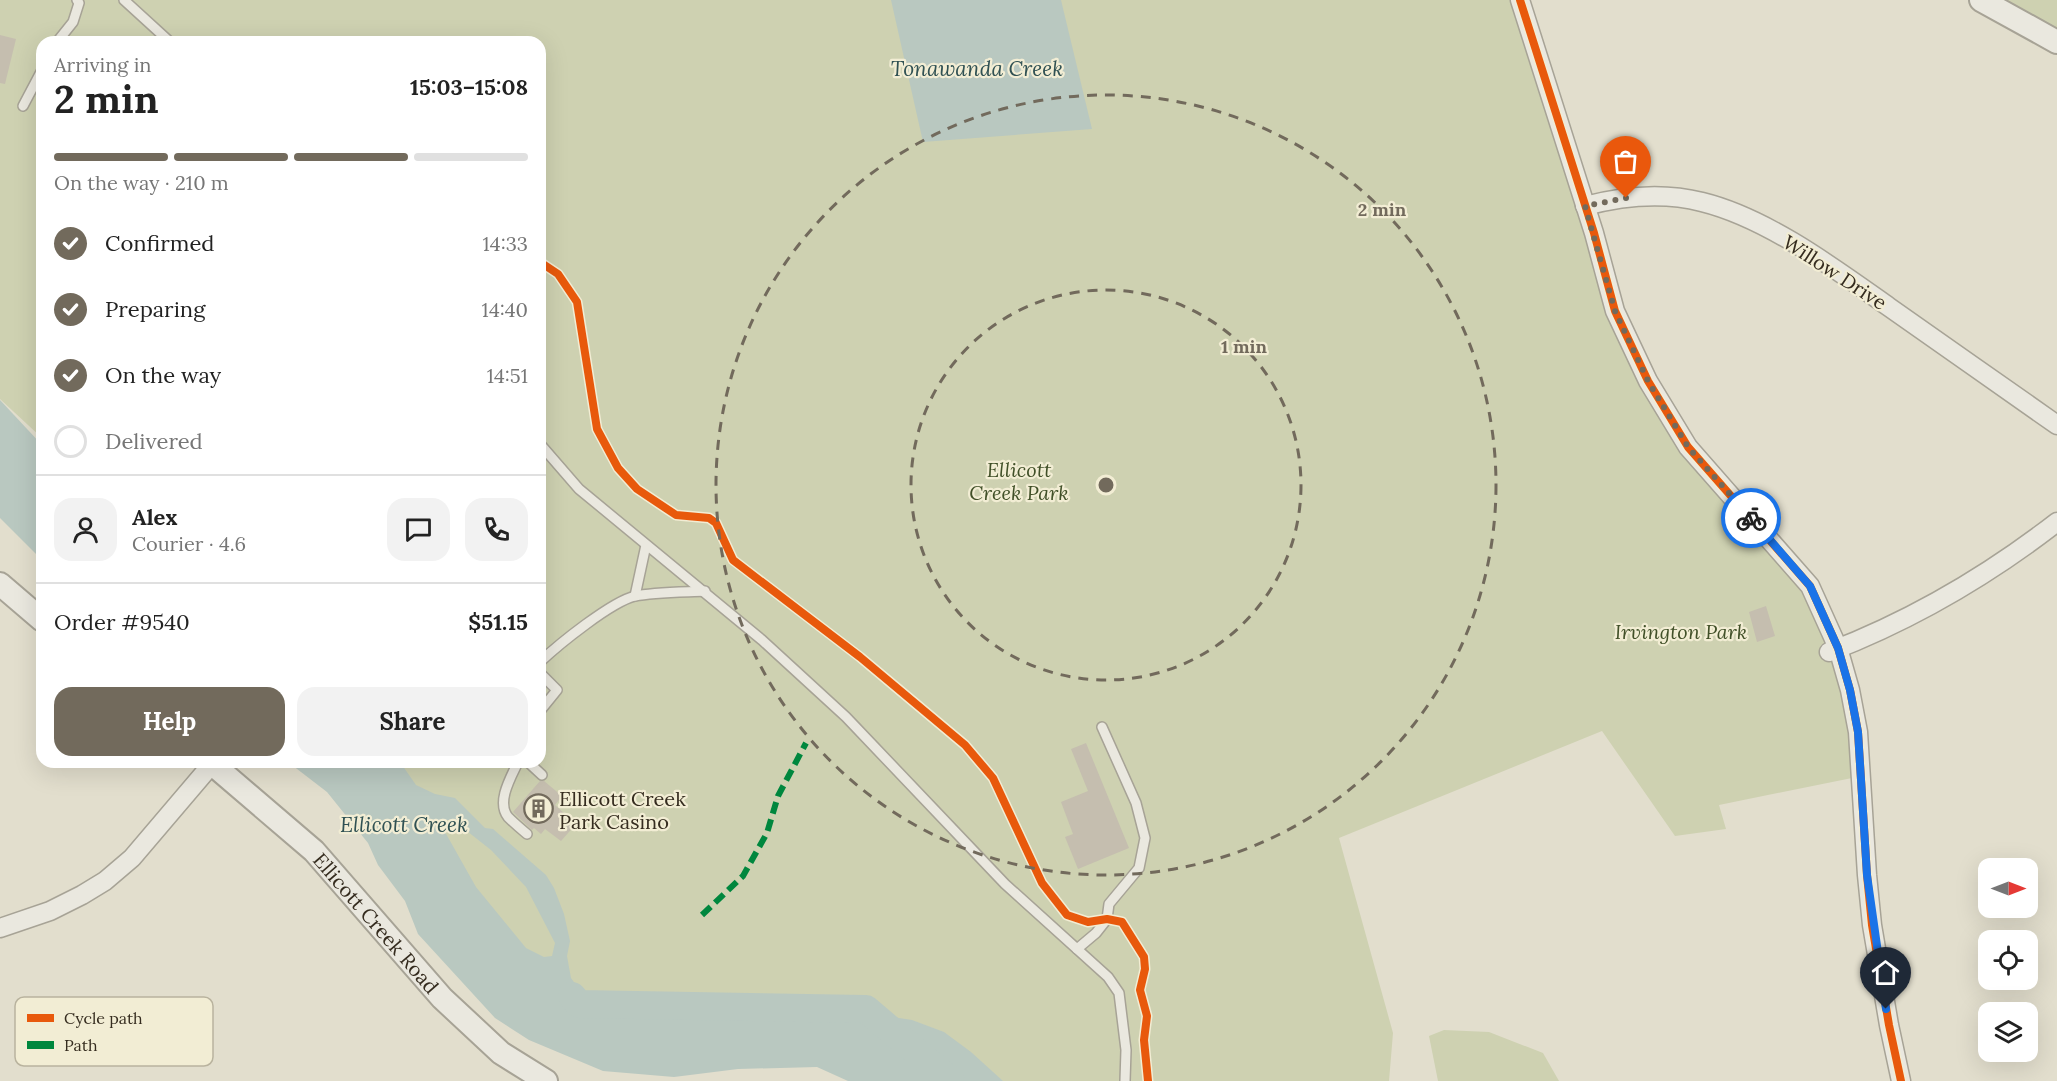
<!DOCTYPE html>
<meta charset="utf-8">
<style>
:root{--surface:#fff;--page:#f2f2f2;--text:#222;--muted:#767676;--line:#e0e0e0;--accent:#726a5c}
body{margin:0;font-family:Lora,serif;background:var(--page);color:var(--text);height:100vh;display:flex;flex-direction:column;font-size:22px;white-space:nowrap}
*{box-sizing:border-box;margin:0}
p{font-size:20px;color:var(--muted)}
.icon{flex:none;width:33px;height:33px;fill:none;stroke:currentColor;stroke-width:2;stroke-linecap:round;stroke-linejoin:round}
.map{position:relative;flex:1;overflow:hidden}
.details{position:absolute;left:36px;top:36px;width:510px;height:732px;display:flex;flex-direction:column;background:var(--surface);border-radius:18px;box-shadow:0 6px 24px #0002}
.details>*{flex:none}
.needle{width:39px;rotate:90deg}
.fabs{position:absolute;left:1978px;top:858px;display:grid;gap:12px}
.fabs a{display:grid;place-items:center;width:60px;height:60px;border-radius:12px;background:var(--surface);box-shadow:0 6px 24px #0002;font-size:30px}
.pin{position:absolute;display:grid;place-items:center;width:51px;height:51px;color:#fff;margin:-62px -26px;border-radius:50% 50% 50% 0;rotate:-45deg;box-shadow:0 0 6px #0007}
.pin .icon{rotate:45deg}
.courier{position:absolute;display:grid;place-items:center;width:60px;height:60px;margin:-30px;border:4px solid #1a73e8;border-radius:50%;background:#fff;color:#222;box-shadow:0 2px 8px #0007}
.head em{font-style:normal;font-weight:700}
.head div{display:flex;flex-direction:column-reverse}
.head{display:flex;align-items:center;justify-content:space-between;height:102px;padding:0 18px}
h1{font-size:39px;font-weight:700;line-height:45px}
.bar{display:grid;grid-template-columns:repeat(4,1fr);gap:9px 6px;align-content:center;height:72px;padding:0 18px}
.bar i{height:8px;border-radius:4px;background:var(--line)}
.bar .on{background:var(--accent)}
.bar p{grid-column:span 4}
.line{display:flex;align-items:center;gap:15px;padding:0 18px;border-top:2px solid var(--line)}
.line div{flex:1}
.round{display:grid;place-items:center;flex:none;width:63px;height:63px;border-radius:18px;background:var(--page)}
ol{padding:0 18px;list-style:none}
li{display:flex;align-items:center;gap:18px;height:66px}
li p{margin-inline-start:auto}
li .icon{padding:6px;border-radius:50%;background:var(--accent);color:#fff;stroke-width:4}
li:last-child{color:var(--muted)}
li i{width:33px;height:33px;border:3px solid var(--line);border-radius:50%}
.primary-button{display:flex;gap:12px;margin-top:auto;padding:12px 18px}
.primary-button a{flex:1;height:69px;border-radius:18px;background:var(--accent);color:#fff;font-size:24px;font-weight:700;line-height:69px;text-align:center}
.primary-button a+a{background:var(--page);color:var(--text)}
.map>svg:first-child{display:block}
</style>
<div class="map">
<svg width="2057" height="1081" viewBox="0 0 2057 1081">
<rect width="100%" height="100%" fill="#e2decd"/>
<!-- green -->
<g fill="#ced1b1">
<polygon points="0,0 1520,0 1615,311 1688,447 1810,586 1838,678 1849,726 1852,778 1719,805 1726,829 1675,836 1602,731 1339,838 1393,1033 1389,1081 951,1081 866,1009 579,1004 422,842 364,762 540,762 540,42 42,42 42,438 0,399"/>
<polygon points="1973,0 2057,0 2057,47"/>
<polygon points="1444,1030 1489,1032 1543,1053 1559,1081 1438,1081 1429,1036"/>
</g>
<!-- water -->
<g fill="#b9c8c0" fill-rule="evenodd">
<polygon points="891,0 1061,0 1092,129 923,142"/>
<polygon points="0,400 42,445 42,560 0,518"/>
<path d="M288 762H400L416 785 435 794 455 798 485 828 493 829 546 875 554 888 564 914 570 941 567 956 571 978 579 989 614 1009 645 1016 703 1014 716 1004 777 1003 836 1011 860 1012 912 1020 944 1032 971 1052 1003 1081H848L817 1067 738 1069 674 1077 603 1071 529 1040 495 1018 418 934 405 901 378 865 368 843 327 792ZM446 820H453L491 850 526 887 555 943 552 956 544 957 526 948 476 887 445 832Z"/>
</g>
<g fill="none" stroke-linecap="round" stroke-linejoin="round">
<!-- river -->
<polyline stroke="#b9c8c0" stroke-width="28" points="572,996 579,1004 866,1009 951,1081"/>
</g>
<!-- building -->
<g fill="#c5beaf">
<polygon points="0,35 16,39 5,84 0,83"/>
<polygon points="1766,606 1775,636 1757,642 1749,612"/>
<polygon points="1086,743 1129,848 1078,869 1065,837 1073,834 1061,802 1088,791 1071,749"/>
<polygon points="540,781 544,781 562,796 555,805 576,824 561,841 545,829 541,834 534,828 532,830 513,812"/>
</g>
<g fill="none" stroke-linecap="round" stroke-linejoin="round">
<defs>
<g id="service">
<polyline points="124,0 170,42"/>
<polyline points="57,42 73,22 79,3 77,0"/>
<polyline points="23,106 42,70"/>
<polyline points="540,444 579,489 762,640 846,717 1005,884 1108,977 1119,993 1126,1050 1125,1081"/>
<polyline points="635,596 646,545"/>
<path d="M540 662C559 644 611 602 635 596 653 592 686 592 705 591"/>
<polyline points="540,673 557,690 540,711"/>
<path d="M518 762C511 777 496 802 508 817 514 823 521 829 527 834"/>
<polyline points="528,762 542,775"/>
<polyline points="1077,949 1096,933 1107,919 1109,904 1139,868 1145,838 1136,803 1102,727"/>
</g>
<g id="minor">
<polyline points="1520,0 1594,233 1615,311 1648,381 1688,447 1810,586 1838,648 1850,690 1858,732 1867,875 1872,925 1889,1025 1901,1081"/>
<path d="M1585 206C1623 196 1663 192 1702 202 1767 218 1834 268 1889 307 1945 346 2001 386 2057 425"/>
<path d="M1829 652C1912 620 1986 577 2057 522"/>
<polyline points="0,928 50,911 82,895 105,881 132,858 212,764"/>
</g>
<g id="tertiary">
<polyline points="1981,0 2057,42"/>
<polyline points="0,584 42,620"/>
<path id="s1" d="M210 762 314 851 442 998 501 1053 546 1081"/>
</g>
</defs>
<!-- service casing -->
<use href="#service" stroke="#a7a396" stroke-width="12"/>
<!-- minor casing -->
<use href="#minor" stroke="#a7a396" stroke-width="21"/>
<!-- tertiary casing -->
<use href="#tertiary" stroke="#a7a396" stroke-width="26"/>
<!-- service -->
<use href="#service" stroke="#eae8df" stroke-width="9"/>
<!-- minor -->
<use href="#minor" stroke="#eae8df" stroke-width="18"/>
<!-- tertiary -->
<use href="#tertiary" stroke="#eae8df" stroke-width="22"/>
<!-- quiet -->
<polyline stroke="#00873e" stroke-width="6" stroke-dasharray="12 6" stroke-linecap="butt" points="702,915 743,876 767,833 778,796 806,743"/>
<defs>
<g id="cycleway">
<polyline points="1520,0 1594,233 1615,311 1648,381 1688,447 1810,586 1838,648 1850,690 1858,732 1867,875 1872,925 1889,1025 1901,1081"/>
<polyline points="540,262 558,274 577,302 597,429 618,468 637,489 676,515 709,518 716,523 733,560 860,657 965,745 993,778 1042,883 1067,915 1088,922 1107,919 1122,922 1144,957 1145,969 1140,990 1147,1016 1144,1040 1148,1081"/>
</g>
</defs>
<!-- cycleway casing -->
<use href="#cycleway" stroke="#f2edd4" stroke-width="11"/>
<!-- cycleway -->
<use href="#cycleway" stroke="#e8590c" stroke-width="8"/>
</g>
<g fill="none" stroke-linecap="round" stroke-linejoin="round">
<!-- done -->
<polyline stroke="#726a5c" stroke-width="6" stroke-dasharray="0 10.8" points="1626,198 1585,206 1615,311 1648,381 1688,447 1751,518"/>
<!-- route -->
<polyline stroke="#1a73e8" stroke-width="8" points="1751,518 1810,586 1838,648 1850,690 1858,732 1867,875 1886,1009"/>
</g>
<!-- distance rings -->
<g fill="none" stroke="#726a5c" stroke-width="3" stroke-dasharray="10 8">
<circle cx="1106" cy="485" r="195"/>
<circle cx="1106" cy="485" r="390"/>
</g>
<!-- icons -->
<defs>
<symbol id="building-ring" viewBox="-11 -11 22 22"><circle r="9.5" fill="#f2edd4" stroke="#726a5c" stroke-width="1.5"/><path d="M-4-6H4V6H1V3H-1V6H-4ZM-2.5-4.3h1.7v1.8h-1.7ZM.8-4.3h1.7v1.8H.8ZM-2.5-1h1.7V.8h-1.7ZM.8-1h1.7V.8H.8Z" fill="#726a5c"/></symbol>
</defs>
<g fill-rule="evenodd">
<use href="#building-ring" x="522" y="792" width="33" height="33"/>
</g>
<g text-anchor="middle" dominant-baseline="central" stroke-width="4.5" stroke-linejoin="round" paint-order="stroke">
<!-- street labels -->
<g font-size="20" fill="#352c1f" stroke="#f2edd4">
<text transform="translate(1835 272) rotate(33)">Willow Drive</text>
<text stroke="none"><textPath href="#s1" startOffset="232">Ellicott Creek Road</textPath></text>
</g>
<!-- park labels -->
<g font-size="20" font-style="italic" fill="#415028" stroke="#f2edd4">
<text x="1019" y="469">Ellicott<tspan x="1019" dy="23">Creek Park</tspan></text>
<text x="1681" y="631">Irvington Park</text>
</g>
<!-- poi labels -->
<g font-size="20" fill="#352c1f" stroke="#f2edd4" text-anchor="start">
<text x="559" y="798">Ellicott Creek<tspan x="559" dy="23">Park Casino</tspan></text>
</g>
<!-- water labels -->
<g font-size="21" font-style="italic" fill="#305153" stroke="#f2edd4">
<text x="977" y="68">Tonawanda Creek</text>
<text x="404" y="824">Ellicott Creek</text>
</g>
</g>
<!-- legend -->
<rect x="15" y="997" width="198" height="69" rx="9" fill="#f2edd4" stroke="#b9b39e" stroke-width="1.5"/>
<rect x="27" y="1014" width="27" height="8" fill="#e8590c"/>
<rect x="27" y="1041" width="27" height="8" fill="#00873e"/>
<g font-size="16" fill="#352c1f">
<text x="64" y="1024">Cycle path</text>
<text x="64" y="1051">Path</text>
</g>
<circle cx="1106" cy="485" r="9" fill="#726a5c" stroke="#f2edd4" stroke-width="3"/>
<g font-size="18" text-anchor="middle" font-weight="bold" fill="#726a5c" stroke="#f2edd4" stroke-width="4.5" stroke-linejoin="round" paint-order="stroke">
<text x="1382" y="216">2 min</text>
<text x="1244" y="353">1 min</text>
</g>
</svg>
<div class="fabs">
<a><svg class="needle" viewBox="-14 -14 28 28"><path d="M0-13l5 13h-10z" fill="#e53935"/><path d="M0 13l5-13h-10z" fill="#767676"/></svg></a>
<a><svg class="icon" aria-label="locate" viewBox="0 0 24 24"><circle cx="12" cy="12" r="6"/><path d="M12 2v4M12 18v4M2 12h4M18 12h4"/></svg></a>
<a><svg class="icon" aria-label="layers" viewBox="0 0 24 24"><path d="M12 4l9 5-9 5-9-5zM3 14l9 5 9-5"/></svg></a>
</div>
<div class="pin" style="left:1626px;top:198px;background:#ea580c"><svg class="icon" aria-label="bag" viewBox="0 0 24 24"><path d="M5 8h14l-1 12H6zM9 8a3 3 0 0 1 6 0"/></svg></div>
<div class="pin" style="left:1886px;top:1009px;background:#1f2937"><svg class="icon" aria-label="home" viewBox="0 0 24 24"><path d="M3 11l9-7 9 7M6 9v11h12V9"/></svg></div>
<div class="courier" style="left:1751px;top:518px"><svg class="icon" aria-label="bike" viewBox="0 0 24 24"><circle cx="6" cy="16" r="4"/><circle cx="18" cy="16" r="4"/><path d="M6 16l4-8h5l3 8M10 8l3 8H6M13 5h3"/></svg></div>
<section class="details">
<div class="head"><div><h1>2 min</h1><p>Arriving in</p></div><em>15:03–15:08</em></div>
<div class="bar"><i class="on"></i><i class="on"></i><i class="on"></i><i></i><p>On the way · 210 m</p></div>
<ol>
<li><svg class="icon" aria-label="check" viewBox="0 0 24 24"><path d="M5 12l5 5 9-10"/></svg>Confirmed<p>14:33</p></li>
<li><svg class="icon" aria-label="check" viewBox="0 0 24 24"><path d="M5 12l5 5 9-10"/></svg>Preparing<p>14:40</p></li>
<li><svg class="icon" aria-label="check" viewBox="0 0 24 24"><path d="M5 12l5 5 9-10"/></svg>On the way<p>14:51</p></li>
<li><i></i>Delivered</li>
</ol>
<div class="line" style="height:108px"><a class="round"><svg class="icon" aria-label="person" viewBox="0 0 24 24"><circle cx="12" cy="8" r="4"/><path d="M4 21q1-7 8-7t8 7"/></svg></a><div><b>Alex</b><p>Courier · 4.6</p></div><a class="round"><svg class="icon" aria-label="chat" viewBox="0 0 24 24"><path d="M4 5h16v11H9l-5 4z"/></svg></a><a class="round"><svg class="icon" aria-label="phone" viewBox="0 0 24 24"><path d="M5 4h4l2 5-3 2q2 4 5 5l2-3 5 2v4C11 20 4 13 5 4z"/></svg></a></div>
<div class="line" style="height:78px"><div>Order #9540</div><b>$51.15</b></div>
<div class="primary-button"><a>Help</a><a>Share</a></div>
</section>
</div>
